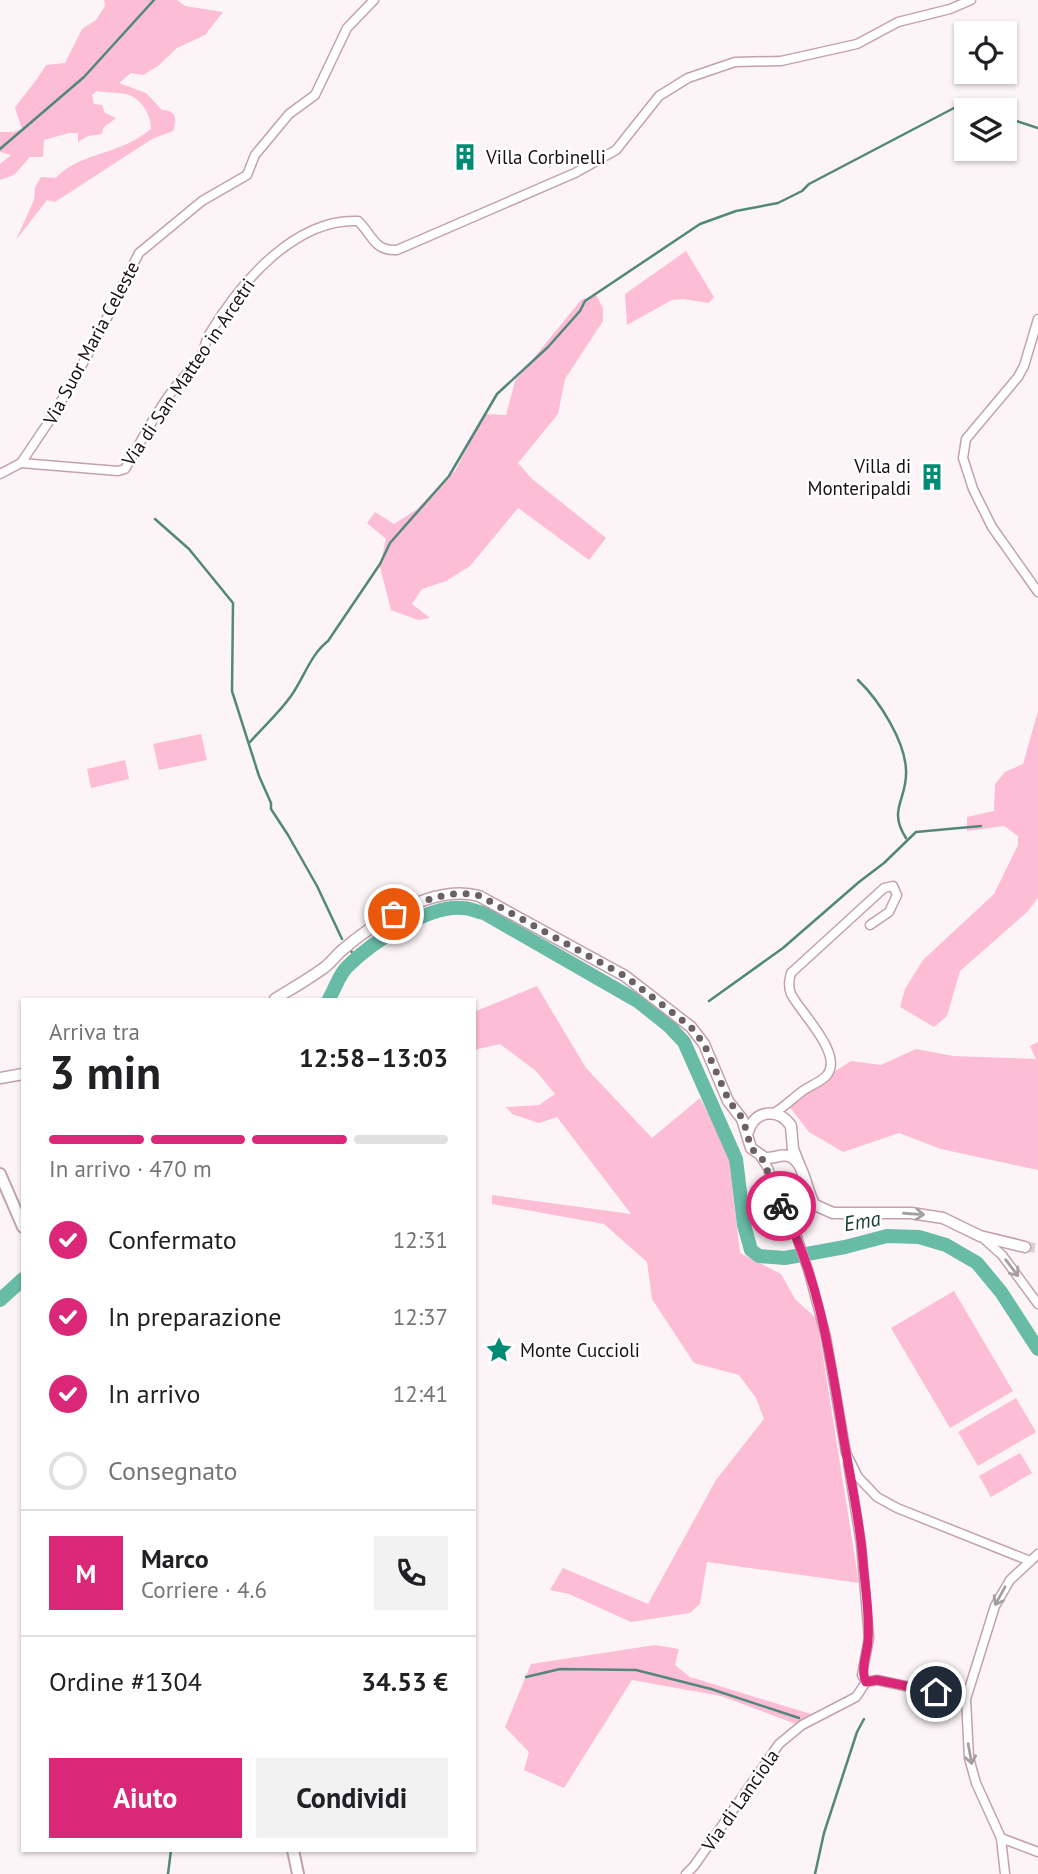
<!DOCTYPE html>
<html lang="it">
<meta charset="utf-8">
<style>
:root{--surface:#fff;--page:#f2f2f2;--text:#202124;--muted:#757577;--line:#e0e0e0;--accent:#db2777}
body{margin:0;font-family:"PT Sans",sans-serif;background:var(--page);color:var(--text);height:100vh;display:flex;flex-direction:column;font-size:26px;white-space:nowrap}
*{box-sizing:border-box;margin:0}
p{font-size:23px;color:var(--muted)}
.icon{flex:none;width:38px;height:38px;fill:none;stroke:currentColor;stroke-width:2;stroke-linecap:round;stroke-linejoin:round}
.map{position:relative;flex:1;overflow:hidden}
.drawer{position:absolute;left:21px;top:998px;width:455px;height:854px;display:flex;flex-direction:column;background:var(--surface);border-radius:0px;box-shadow:0 2px 5px #0004}
.drawer>*{flex:none}
.controls{position:absolute;left:954px;top:21px;display:grid;gap:14px}
.controls a{display:grid;place-items:center;width:63px;height:63px;border-radius:0px;background:var(--surface);box-shadow:0 2px 5px #0004;font-size:35px}
.pin{position:absolute;display:grid;place-items:center;width:60px;height:60px;color:#fff;margin:-30px;border:4px solid #fff;border-radius:50%;box-shadow:0 2px 7px #0007}
.courier{position:absolute;display:grid;place-items:center;width:70px;height:70px;margin:-35px;border:5px solid #db2777;border-radius:50%;background:#fff;color:#222;box-shadow:0 2px 9px #0007}
.overview em{font-style:normal;font-weight:600}
.overview div{display:flex;flex-direction:column-reverse}
.overview{display:flex;align-items:center;justify-content:space-between;height:119px;padding:0 28px}
h1{font-size:46px;font-weight:600;line-height:52px}
.bar{display:grid;grid-template-columns:repeat(4,1fr);gap:10px 7px;align-content:center;height:84px;padding:0 28px}
.bar i{height:9px;border-radius:5px;background:var(--line)}
.bar .current{background:var(--accent)}
.bar p{grid-column:span 4}
.line{display:flex;align-items:center;gap:18px;padding:0 28px;border-top:2px solid var(--line)}
.line div{flex:1}
.round{display:grid;place-items:center;flex:none;width:74px;height:74px;border-radius:0px;background:var(--page)}
ol{padding:0 28px;list-style:none}
li{display:flex;align-items:center;gap:21px;height:77px}
li p{margin-inline-start:auto}
li .icon{padding:7px;border-radius:50%;background:var(--accent);color:#fff;stroke-width:4}
li:last-child{color:var(--muted)}
li i{width:38px;height:38px;border:4px solid var(--line);border-radius:50%}
.primary-button{display:flex;gap:14px;margin-top:auto;padding:14px 28px}
.primary-button a{flex:1;height:80px;border-radius:0px;background:var(--accent);color:#fff;font-size:28px;font-weight:600;line-height:80px;text-align:center}
.primary-button a+a{background:var(--page);color:var(--text)}
.map>svg:first-child{display:block}
</style>
<div class="map">
<svg width="1038" height="1874" viewBox="0 0 1038 1874">
<rect width="100%" height="100%" fill="#fcf4f7"/>
<!-- green -->
<g fill="#fdbdd5">
<path d="M104 0H177L185 6 223 12 205 35 177 48 158 66 143 75 131 73 119 83 146 93 162 110C177 110 177 120 173 131L152 139 55 202 47 200 16 240 34 200 35 187 41 177 56 178C73 159 99 156 122 146 132 142 142 136 151 129 151 114 141 98 126 94 116 92 106 93 97 91L92 95 94 104 102 105 105 113 116 118 103 128 102 134 88 136 78 142V133H69L44 140 43 157H30L14 175 0 180V164L11 155 0 152V132H13L22 129 15 108C25 93 37 81 46 65L65 63 82 29 96 20 105 6Z"/>
<polygon points="686,251 714,297 709,303 683,299 672,300 627,325 625,294"/>
<polygon points="596,295 603,308 603,321 565,379 558,414 518,463 531,478 606,538 589,560 518,508 470,566 446,581 422,589 412,604 430,618 418,620 391,610 380,567 386,539 367,523 375,512 394,524 416,510 455,471 484,414 506,415 515,381 581,300"/>
<polygon points="1038,711 1038,898 1027,912 960,971 947,1016 934,1027 900,1007 905,989 923,960 994,894 1018,845 1018,836 1004,826 967,831 967,817 994,811 995,784 1005,772 1023,764"/>
<polygon points="201,734 207,760 159,770 153,744"/>
<polygon points="125,760 129,779 91,788 87,769"/>
<polygon points="537,986 586,1068 652,1138 700,1098 728,1151 740,1253 781,1274 795,1299 817,1319 859,1583 707,1562 700,1604 690,1613 631,1622 569,1594 550,1590 563,1568 648,1604 716,1480 764,1419 756,1398 739,1375 694,1363 652,1299 647,1262 604,1224 492,1204 492,1195 631,1214 557,1117 539,1123 512,1114 506,1107 539,1105 555,1094 536,1071 500,1044 478,1049 474,1052 474,1012"/>
<polygon points="1038,1042 1038,1170 941,1149 899,1133 843,1152 809,1132 789,1106 795,1097 851,1061 881,1065 916,1049 953,1056 1036,1059 1030,1046"/>
<polygon points="954,1291 1013,1391 950,1428 891,1328"/>
<polygon points="1016,1398 1036,1432 978,1466 958,1432"/>
<polygon points="1020,1453 1032,1473 991,1497 979,1476"/>
<polygon points="655,1645 679,1649 675,1665 690,1677 811,1714 796,1724 721,1696 632,1680 564,1788 524,1770 529,1752 505,1727 531,1664"/>
</g>
<g fill="none" stroke-linecap="round" stroke-linejoin="round">
<!-- stream -->
<g stroke="#52887a" stroke-width="2.5">
<polyline points="1004,117 1038,128"/>
<polyline points="0,149 84,77 154,0"/>
<polyline points="155,519 189,549 233,603 232,691 259,776 271,803 271,809 288,835 317,886 342,939"/>
<path d="M858 680C879 700 905 741 906 770 908 799 887 809 906 838"/>
<path d="M250 742C263 727 279 713 291 696 304 678 310 655 328 641L380 564 390 543 449 476 497 394 548 347 580 311 585 301 700 224 736 211 778 203 802 191 809 184 954 108 968 106 985 110"/>
<polyline points="351,951 357,958"/>
<polyline points="709,1001 783,948 859,882 884,863 916,832 981,826"/>
<polyline points="672,1029 679,1024"/>
<polyline points="526,1677 560,1669 636,1670 711,1689 799,1718"/>
<polyline points="168,1874 171,1850"/>
<polyline points="815,1874 824,1833 857,1732 864,1719"/>
</g>
<!-- river -->
<g stroke="#68bca6" stroke-width="14">
<path d="M329 999C335 989 339 974 348 966 371 943 429 904 463 908 470 908 477 912 484 913L639 1002 669 1026 684 1042 736 1159 744 1225 751 1250 759 1256 785 1258 845 1247 887 1236 919 1237 946 1245 977 1263 1001 1292 1038 1349"/>
<polyline points="0,1300 23,1279"/>
</g>
<!-- tertiary-tunnel -->
<polyline stroke="#dbd2d5" stroke-width="10" stroke-dasharray="10 5" stroke-linecap="butt" points="1025,1247 1038,1248"/>
<defs>
<g id="minor">
<polyline points="1038,319 1024,366 1018,377 966,439 963,458 973,489 992,527 1038,592"/>
<path d="M21 463 118 471 125 469C141 442 156 411 176 386 184 376 193 368 200 357 205 350 205 340 210 333 240 283 295 218 358 221 373 235 373 251 397 250L575 173 616 150 659 96 688 78 735 62 781 61 857 44 898 22 950 9 971 0"/>
<polyline points="0,474 21,463 54,414 96,340 139,253 202,201 247,175 255,155 289,114 315,95 347,28 374,0"/>
<path d="M774 1113C784 1107 791 1100 800 1093 808 1086 820 1083 827 1075 844 1054 800 1012 791 994 788 986 789 981 791 973L884 888 893 886 897 895 889 912 870 925"/>
<polyline points="760,1156 768,1168 777,1197 795,1231 809,1273 826,1337 846,1453 858,1477 877,1497 897,1508 1030,1561"/>
<polyline points="983,1238 1002,1255 1038,1304"/>
<polyline points="848,1463 861,1544 869,1638 862,1675 866,1682"/>
<polyline points="1001,1838 1038,1852"/>
<polyline points="686,1874 694,1866 779,1744 802,1725 856,1697 866,1682 877,1680 966,1699"/>
<polyline points="1005,1874 1001,1838 976,1783 969,1758 966,1699 995,1606 1010,1580 1038,1554"/>
</g>
<g id="tertiary">
<path d="M275 999C291 989 309 979 325 967 330 963 335 957 340 952 373 923 433 883 479 896L625 976 691 1027 704 1044 728 1101 742 1119 751 1148 765 1158C773 1159 780 1154 788 1156 805 1160 806 1193 815 1205L833 1213H911L943 1218 980 1236 1025 1247"/>
<polyline points="0,1078 23,1074"/>
<path d="M748 1132C754 1110 779 1107 791 1126L793 1149 799 1164"/>
</g>
<g id="secondary">
<polyline points="0,1174 23,1227"/>
<polyline points="293,1850 298,1874"/>
</g>
</defs>
<!-- minor casing -->
<use href="#minor" stroke="#c4a1ae" stroke-width="11"/>
<!-- tertiary casing -->
<use href="#tertiary" stroke="#c4a1ae" stroke-width="13"/>
<!-- secondary casing -->
<use href="#secondary" stroke="#c4a1ae" stroke-width="14"/>
<!-- minor -->
<use href="#minor" stroke="#fff" stroke-width="8"/>
<!-- tertiary -->
<use href="#tertiary" stroke="#fff" stroke-width="10"/>
<!-- secondary -->
<use href="#secondary" stroke="#fff" stroke-width="10"/>
</g>
<!-- one-way arrows -->
<defs><path id="oneway-shaft" d="M-6 0H5M1.5-3L5.5 0L1.5 3" fill="none" stroke-width="1.6" stroke-linecap="round" stroke-linejoin="round" transform="scale(1.75)"/></defs>
<g stroke="#a59fa1">
<use href="#oneway-shaft" transform="translate(914 1214) rotate(4)"/>
<use href="#oneway-shaft" transform="translate(1012 1268) rotate(53)"/>
<use href="#oneway-shaft" transform="translate(1000 1596) rotate(119)"/>
<use href="#oneway-shaft" transform="translate(970 1754) rotate(80)"/>
</g>
<g fill="none" stroke-linecap="round" stroke-linejoin="round">
<!-- done -->
<path stroke="#6b6064" stroke-width="7" stroke-dasharray="0 12.6" d="M394 914C421 902 450 888 480 896L625 976 691 1027 704 1044 729 1101 743 1119 751 1148 765 1162 771 1184 781 1206"/>
<!-- route -->
<path stroke="#db2777" stroke-width="9" d="M781 1206C820 1277 831 1362 844 1441 851 1481 860 1521 863 1562 865 1587 870 1615 868 1641 867 1654 860 1670 866 1682L877 1680 936 1692"/>
</g>
<!-- icons -->
<defs>
<symbol id="building-bare" viewBox="-9 -9 18 18"><path d="M-4-6H4V6H1V3H-1V6H-4ZM-2.5-4.3h1.7v1.8h-1.7ZM.8-4.3h1.7v1.8H.8ZM-2.5-1h1.7V.8h-1.7ZM.8-1h1.7V.8H.8Z" fill="#008c74" stroke="#fff" stroke-width="2.5" paint-order="stroke"/></symbol>
<symbol id="sight-bare" viewBox="-9 -9 18 18"><path d="M0-6L1.8-2.2L6-1.7L2.9 1.2L3.7 5.4L0 3.3L-3.7 5.4L-2.9 1.2L-6-1.7L-1.8-2.2Z" fill="#008c74" stroke="#fff" stroke-width="2.5" paint-order="stroke"/></symbol>
</defs>
<g fill-rule="evenodd">
<use href="#building-bare" x="446" y="138" width="38" height="38"/>
<use href="#building-bare" x="913" y="458" width="38" height="38"/>
<use href="#sight-bare" x="480" y="1331" width="38" height="38"/>
</g>
<g text-anchor="middle" dominant-baseline="central" stroke-width="5" stroke-linejoin="round" paint-order="stroke">
<!-- poi labels -->
<g font-size="19" fill="#1d1015" stroke="#fff" text-anchor="start">
<text x="486" y="157">Villa Corbinelli</text>
<text x="911" y="466" text-anchor="end">Villa di<tspan x="911" dy="22">Monteripaldi</tspan></text>
<text x="520" y="1350">Monte Cuccioli</text>
</g>
<!-- street labels -->
<g font-size="19" fill="#1d1015" stroke="#fff">
<text transform="translate(91 343) rotate(-62)">Via Suor Maria Celeste</text>
<text transform="translate(188 372) rotate(-56)">Via di San Matteo in Arcetri</text>
<text transform="translate(740 1800) rotate(-55)">Via di Lanciola</text>
</g>
<!-- water labels -->
<g font-size="21" font-style="italic" fill="#194036" stroke="#fff">
<text transform="translate(862 1221) rotate(-10)">Ema</text>
</g>
</g>
</svg>
<div class="controls">
<a><svg class="icon" aria-label="locate" viewBox="0 0 24 24"><circle cx="12" cy="12" r="6"/><path d="M12 2v4M12 18v4M2 12h4M18 12h4"/></svg></a>
<a><svg class="icon" aria-label="layers" viewBox="0 0 24 24"><path d="M12 4l9 5-9 5-9-5zM3 14l9 5 9-5"/></svg></a>
</div>
<div class="pin" style="left:394px;top:914px;background:#ea580c"><svg class="icon" aria-label="bag" viewBox="0 0 24 24"><path d="M5 8h14l-1 12H6zM9 8a3 3 0 0 1 6 0"/></svg></div>
<div class="pin" style="left:936px;top:1692px;background:#1f2937"><svg class="icon" aria-label="home" viewBox="0 0 24 24"><path d="M3 11l9-7 9 7M6 9v11h12V9"/></svg></div>
<div class="courier" style="left:781px;top:1206px"><svg class="icon" aria-label="bike" viewBox="0 0 24 24"><circle cx="6" cy="16" r="4"/><circle cx="18" cy="16" r="4"/><path d="M6 16l4-8h5l3 8M10 8l3 8H6M13 5h3"/></svg></div>
<section class="drawer">
<div class="overview"><div><h1>3 min</h1><p>Arriva tra</p></div><em>12:58–13:03</em></div>
<div class="bar"><i class="current"></i><i class="current"></i><i class="current"></i><i></i><p>In arrivo · 470 m</p></div>
<ol>
<li><svg class="icon" aria-label="check" viewBox="0 0 24 24"><path d="M5 12l5 5 9-10"/></svg>Confermato<p>12:31</p></li>
<li><svg class="icon" aria-label="check" viewBox="0 0 24 24"><path d="M5 12l5 5 9-10"/></svg>In preparazione<p>12:37</p></li>
<li><svg class="icon" aria-label="check" viewBox="0 0 24 24"><path d="M5 12l5 5 9-10"/></svg>In arrivo<p>12:41</p></li>
<li><i></i>Consegnato</li>
</ol>
<div class="line" style="height:126px"><b class="round" style="background:var(--accent);color:#fff">M</b><div><b>Marco</b><p>Corriere · 4.6</p></div><a class="round"><svg class="icon" aria-label="phone" viewBox="0 0 24 24"><path d="M5 4h4l2 5-3 2q2 4 5 5l2-3 5 2v4C11 20 4 13 5 4z"/></svg></a></div>
<div class="line" style="height:91px"><div>Ordine #1304</div><b>34.53 €</b></div>
<div class="primary-button"><a>Aiuto</a><a>Condividi</a></div>
</section>
</div>
